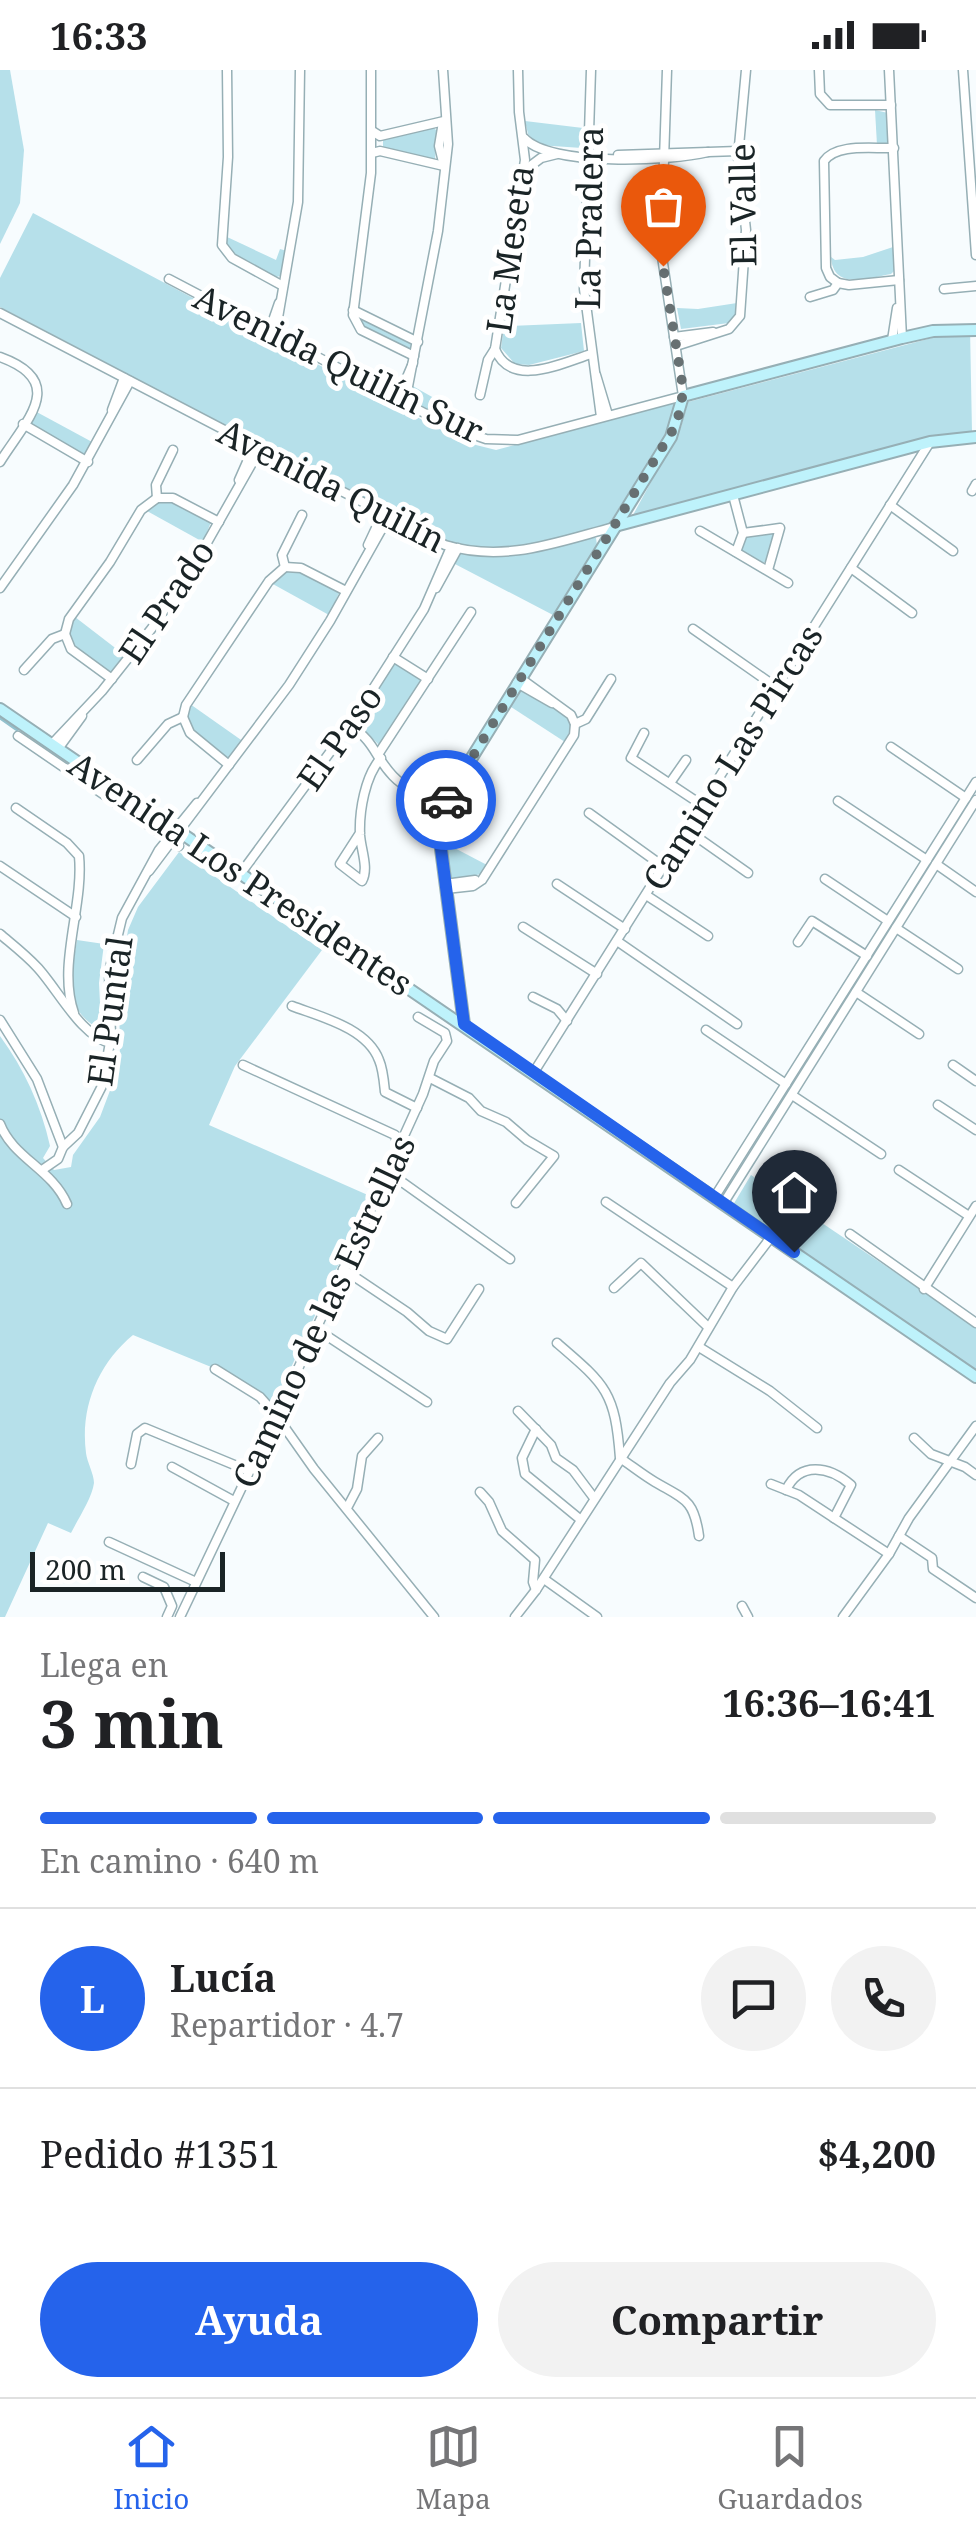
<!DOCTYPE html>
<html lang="es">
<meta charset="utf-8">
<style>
:root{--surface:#fff;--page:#f2f2f2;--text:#202124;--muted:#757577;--line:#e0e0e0;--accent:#2563eb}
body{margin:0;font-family:"Noto Serif",serif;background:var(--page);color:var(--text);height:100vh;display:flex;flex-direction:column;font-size:38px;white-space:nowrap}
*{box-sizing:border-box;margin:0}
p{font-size:32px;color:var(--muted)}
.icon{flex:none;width:55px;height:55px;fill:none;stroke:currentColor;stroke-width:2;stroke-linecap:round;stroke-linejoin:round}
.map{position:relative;height:1547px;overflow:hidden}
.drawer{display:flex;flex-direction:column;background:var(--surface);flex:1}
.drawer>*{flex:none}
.scale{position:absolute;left:30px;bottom:25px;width:195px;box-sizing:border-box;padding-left:10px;border:5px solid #1a2426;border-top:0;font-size:28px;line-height:35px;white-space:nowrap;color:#1a2426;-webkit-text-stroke:8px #fff;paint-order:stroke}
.pin{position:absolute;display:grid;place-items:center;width:85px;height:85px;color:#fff;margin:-102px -42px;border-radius:50% 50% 50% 0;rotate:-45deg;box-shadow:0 0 10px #0007}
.pin .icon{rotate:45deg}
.courier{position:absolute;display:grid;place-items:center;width:100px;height:100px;margin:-50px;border:8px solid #2563eb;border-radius:50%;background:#fff;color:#222;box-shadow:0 2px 12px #0007}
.summary em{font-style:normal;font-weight:700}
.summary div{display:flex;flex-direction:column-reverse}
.summary{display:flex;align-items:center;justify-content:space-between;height:170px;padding:0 40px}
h1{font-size:65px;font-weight:700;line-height:75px}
.bar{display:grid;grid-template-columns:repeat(4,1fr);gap:15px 10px;align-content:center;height:120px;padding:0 40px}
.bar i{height:12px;border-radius:8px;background:var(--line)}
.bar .selected{background:var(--accent)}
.bar p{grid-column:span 4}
.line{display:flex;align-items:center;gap:25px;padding:0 40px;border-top:2px solid var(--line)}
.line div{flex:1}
.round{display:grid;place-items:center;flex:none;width:105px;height:105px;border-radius:52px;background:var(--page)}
.button{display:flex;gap:20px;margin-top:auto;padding:20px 40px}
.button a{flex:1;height:115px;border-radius:60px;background:var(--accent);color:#fff;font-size:40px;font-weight:700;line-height:115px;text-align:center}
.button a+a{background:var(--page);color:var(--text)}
.status{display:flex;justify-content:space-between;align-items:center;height:70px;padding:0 50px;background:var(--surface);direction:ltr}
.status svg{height:28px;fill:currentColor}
.menu{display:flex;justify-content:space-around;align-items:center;height:140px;border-top:2px solid var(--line);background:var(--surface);font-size:28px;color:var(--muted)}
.menu a{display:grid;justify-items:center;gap:5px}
.menu .selected{color:var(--accent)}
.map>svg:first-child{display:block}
</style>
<div class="status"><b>16:33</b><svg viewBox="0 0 49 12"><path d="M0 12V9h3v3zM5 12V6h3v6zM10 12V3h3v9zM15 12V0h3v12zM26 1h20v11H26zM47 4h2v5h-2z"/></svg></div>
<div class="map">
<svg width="976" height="1547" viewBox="0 0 976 1547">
<rect width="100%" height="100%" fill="#f7fcfe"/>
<!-- green -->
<g fill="#b6e0ea">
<polygon points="0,0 10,0 24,80 20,133 0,174"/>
<polygon points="875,40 888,43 890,70 886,74 877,75"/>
<polygon points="525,51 583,58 582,78 538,75 528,64"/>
<polygon points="433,57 437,61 435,91 383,78 383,68"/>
<path d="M33 143 464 372 496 380 669 334H675L676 338 668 361 609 454C560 475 503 484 450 473L0 237V208Z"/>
<path d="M225 166 276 190 280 179 287 181 281 206 276 207C258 198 227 189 225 166Z"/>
<path d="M893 177 894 201 891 204C868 208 833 221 831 187L835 190 863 187Z"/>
<polygon points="737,233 735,246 729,253 681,259 677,238 698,239"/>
<polygon points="361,248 408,270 412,277 407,280 364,260 358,250"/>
<polygon points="505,249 510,256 581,253 584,281 529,295 515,294 501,278"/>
<polygon points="970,258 972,362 934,368 633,445 681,357 688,332"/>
<polygon points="411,315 441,332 439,345 406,328"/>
<polygon points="33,340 94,373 88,383 83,384 30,354"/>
<polygon points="169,431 211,452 203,472 147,441 157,432"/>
<polygon points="773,459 776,465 765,492 760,492 740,479 744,466"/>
<polygon points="588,467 596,468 597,475 553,545 453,493 461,483 509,486"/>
<polygon points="290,499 296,500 339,523 329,545 271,513 280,503"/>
<polygon points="75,547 127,587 114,602 107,600 73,574 69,559"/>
<polygon points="393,595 400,595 421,610 379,675 357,653"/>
<polygon points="520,617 568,644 572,656 565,672 508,635"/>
<path d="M190 634 244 672 231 688 224 686C207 672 181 660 190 634Z"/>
<polygon points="445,773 487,795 481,804 452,811"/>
<path d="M179 782 322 880 235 996 209 1055 370 1126 271 1341 254 1319 238 1308 133 1265C98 1294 80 1337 86 1383 87 1392 94 1404 94 1413 92 1428 78 1449 71 1463L48 1453 5 1547H0V966C24 999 41 1035 50 1076L43 1088 54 1100 71 1097 73 1085 100 1047 120 994 119 916 128 860 138 837Z"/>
<path d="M77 870 104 874 99 913 101 953 96 957C62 937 72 902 77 870Z"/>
<polygon points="751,1105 976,1257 976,1300 733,1135"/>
</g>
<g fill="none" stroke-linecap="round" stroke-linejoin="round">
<!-- canal -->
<polyline stroke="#93c1cd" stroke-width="6" points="0,646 17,658"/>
<defs>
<g id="street">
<polyline points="227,0 228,87 222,175 232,188 283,216"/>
<polyline points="371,0 371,103 353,245 361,260 414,286"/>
<polyline points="591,0 584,219 601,347"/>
<polyline points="819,0 820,24 830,35 891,35"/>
<polyline points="889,0 902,268"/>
<polyline points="963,0 976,185"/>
<polyline points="443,52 439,76 444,96"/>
<polyline points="372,61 380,66 444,51"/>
<path d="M524 68C550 97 671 91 708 82"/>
<polyline points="372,83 380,81 444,96"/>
<polyline points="618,85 738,81"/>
<polyline points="525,100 541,88 557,84"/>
<polyline points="169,209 451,357 486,369 518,370 683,326 661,180 667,0"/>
<path d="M838 213 830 207 826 198 824 91C837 73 872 79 894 78"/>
<polyline points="944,219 976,216"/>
<polyline points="810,227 833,220 838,213 849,215 899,210"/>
<polyline points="353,240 418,272"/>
<path d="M0 243 445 475C505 493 557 472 614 457"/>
<polyline points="269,262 279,233"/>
<polyline points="275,265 298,132 300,0"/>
<polyline points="674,267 713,262"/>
<polyline points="892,270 897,238"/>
<polyline points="676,276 729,259 740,246 746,160 738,87 746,0"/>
<path d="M495 279C511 319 562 293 591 284"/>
<path d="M0 287C69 312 26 350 0 392"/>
<polyline points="596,305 608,345"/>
<polyline points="480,325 488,290 495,279 525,90 519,42 518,0"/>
<polyline points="398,328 413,293"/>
<polyline points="405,332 438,161 448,74 443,0"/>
<polyline points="112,340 124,308"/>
<polyline points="23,354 88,392"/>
<polyline points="239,410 254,376"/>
<polyline points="972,421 976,414"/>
<polyline points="733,425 743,463 736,482"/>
<polyline points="157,428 173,428 219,452"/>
<polyline points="157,428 156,415 173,380"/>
<polyline points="890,435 953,481"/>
<polyline points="700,461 788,513"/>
<polyline points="743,463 780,458 768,500"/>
<polyline points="368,475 383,443"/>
<polyline points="285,497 301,498 346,521"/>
<polyline points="285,497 282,485 302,445"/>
<polyline points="851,498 912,543"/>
<polyline points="0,518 73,415 130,311"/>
<polyline points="436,518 458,478"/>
<polyline points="693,559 776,617"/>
<polyline points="65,564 69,549 110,492 141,440 157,428"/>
<polyline points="65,564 71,579 112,609"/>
<polyline points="393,587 428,609"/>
<polyline points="24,600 52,569 65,564"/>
<polyline points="517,613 552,633"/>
<polyline points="183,647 186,635 269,511 285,497"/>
<polyline points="183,647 190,663 229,695"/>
<polyline points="575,654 586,649 611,609"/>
<path d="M350 655C376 673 374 686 393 706 407 721 426 725 445 731"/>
<polyline points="644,663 631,688 702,735"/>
<polyline points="18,666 179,776"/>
<polyline points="52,674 102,621 152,558 196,492 260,379"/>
<polyline points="891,677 966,728"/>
<polyline points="58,679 82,646"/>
<polyline points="379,683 471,542"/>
<polyline points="137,690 168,654 183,647"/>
<polyline points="670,713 686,690"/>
<polyline points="838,731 927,790"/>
<path d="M16 738 67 773 79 786C84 836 57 895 74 943"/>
<polyline points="589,743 664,797"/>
<polyline points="687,760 748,803"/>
<path d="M360 763 340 794 362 811C369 798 361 780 360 765 359 741 365 706 381 688"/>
<polyline points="936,794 976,822"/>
<polyline points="0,796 76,847"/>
<polyline points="149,801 289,615 330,551 389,446"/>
<polyline points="241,803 350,655 424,539 451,477"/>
<polyline points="825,809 888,851"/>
<polyline points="445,814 475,810"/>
<polyline points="557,814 625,859"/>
<polyline points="446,819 473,816 482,810 574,665 575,654 571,645 520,608"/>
<polyline points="646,825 708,866"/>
<polyline points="523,857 597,904"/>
<polyline points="896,858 958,899"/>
<path d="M0 864C13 875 26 885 37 897 57 918 82 968 111 973"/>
<polyline points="617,871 737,954"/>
<polyline points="798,872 812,851 867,886"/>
<polyline points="856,922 919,964"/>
<polyline points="533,927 557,939 567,951"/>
<path d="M292 936C321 947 367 958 379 990 383 999 384 1012 385 1022L417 1038"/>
<polyline points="0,950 37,1009 63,1077"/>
<polyline points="706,960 786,1014"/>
<polyline points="243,995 395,1065 398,1076"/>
<polyline points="953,995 976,1011"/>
<polyline points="534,1002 930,372"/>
<polyline points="430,1008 469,1028 481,1041 506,1052 527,1070 554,1086 516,1133"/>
<polyline points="792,1025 881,1084"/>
<polyline points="938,1035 976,1060"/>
<path d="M0 1054C13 1088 52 1099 67 1134"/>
<polyline points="42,1100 58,1089 63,1077 78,1063 102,1016 111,967 109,902 122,848 159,780 197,733"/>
<polyline points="899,1100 969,1146"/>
<polyline points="388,1102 510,1189"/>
<polyline points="714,1128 976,712"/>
<polyline points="606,1132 733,1217"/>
<polyline points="723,1134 976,730"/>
<polyline points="850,1164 976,1253"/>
<polyline points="343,1199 407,1242 429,1261 447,1269 479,1219"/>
<polyline points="614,1218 641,1193 708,1257"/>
<polyline points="924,1219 976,1136"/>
<polyline points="315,1258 427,1332"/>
<path d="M557 1273C606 1315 615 1322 620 1388 632 1396 643 1405 655 1412 684 1429 694 1429 699 1466"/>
<polyline points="699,1277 770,1321 817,1358"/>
<polyline points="215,1299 260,1327 276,1345 314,1399 434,1547"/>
<polyline points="518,1341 551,1375 556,1388 573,1400 594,1428"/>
<polyline points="536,1359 522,1388 525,1404 581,1450"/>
<polyline points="914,1368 931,1384 965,1397 976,1405"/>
<polyline points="131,1394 137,1364 145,1358 249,1401"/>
<polyline points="172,1397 234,1431"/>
<polyline points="771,1414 799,1425 889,1484"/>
<path d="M786 1420C800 1391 829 1396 851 1415L834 1448"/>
<polyline points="480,1422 489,1432 502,1461 535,1490 533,1512 536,1520"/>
<polyline points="347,1438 357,1419 362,1386 378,1368"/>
<polyline points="899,1466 932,1488 933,1499 976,1528"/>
<polyline points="109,1472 196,1512"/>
<polyline points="143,1507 164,1517 172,1536 167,1547"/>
<polyline points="544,1509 597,1547"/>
<polyline points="742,1536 748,1547"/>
<polyline points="180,1547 292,1312 423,1024 434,991 447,971 445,963 418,947"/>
<polyline points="515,1547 536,1520 670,1313 690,1290 733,1217 768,1171"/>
<polyline points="843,1547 889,1484 909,1448 976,1356"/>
</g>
<g id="secondary">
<polyline points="615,456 930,372 976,367"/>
<polyline points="0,639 976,1307"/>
<polyline points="464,954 441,779 445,731 671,367 683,326 902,268 933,261 976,260"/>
</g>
</defs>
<!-- street casing -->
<use href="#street" stroke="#96afb5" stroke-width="11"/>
<!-- secondary casing -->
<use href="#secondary" stroke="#96afb5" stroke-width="14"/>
<!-- street -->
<use href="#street" stroke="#fff" stroke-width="8"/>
<!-- secondary -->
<use href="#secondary" stroke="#bef2fb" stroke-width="10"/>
</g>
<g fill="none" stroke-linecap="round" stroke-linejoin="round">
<!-- done -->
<polyline stroke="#677072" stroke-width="10" stroke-dasharray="0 18" points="446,730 676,355 682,332 682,312 663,196"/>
<!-- route -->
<polyline stroke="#2563eb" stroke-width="12" points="446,730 441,779 464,954 794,1182"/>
</g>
<g text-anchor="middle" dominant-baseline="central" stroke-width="10" stroke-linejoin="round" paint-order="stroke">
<!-- street labels -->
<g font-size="35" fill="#1a2426" stroke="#fff">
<text transform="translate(742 135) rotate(-91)">El Valle</text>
<text transform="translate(588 148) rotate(-89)">La Pradera</text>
<text transform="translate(509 179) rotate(-82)">La Meseta</text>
<text transform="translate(339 293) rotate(26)">Avenida Quilín Sur</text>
<text transform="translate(332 415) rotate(27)">Avenida Quilín</text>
<text transform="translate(166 531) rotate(-56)">El Prado</text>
<text transform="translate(339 667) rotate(-55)">El Paso</text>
<text transform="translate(732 687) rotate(-58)">Camino Las Pircas</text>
<text transform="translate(241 803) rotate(34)">Avenida Los Presidentes</text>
<text transform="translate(109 941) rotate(-82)">El Puntal</text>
<text transform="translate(323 1241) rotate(-65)">Camino de las Estrellas</text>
</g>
</g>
</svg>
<div class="scale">200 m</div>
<div class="pin" style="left:663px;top:196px;background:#ea580c"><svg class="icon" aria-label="bag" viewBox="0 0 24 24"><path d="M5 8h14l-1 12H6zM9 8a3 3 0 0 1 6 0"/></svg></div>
<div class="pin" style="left:794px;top:1182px;background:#1f2937"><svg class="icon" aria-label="home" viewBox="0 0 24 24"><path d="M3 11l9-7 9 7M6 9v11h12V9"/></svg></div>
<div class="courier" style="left:446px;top:730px"><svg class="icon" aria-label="car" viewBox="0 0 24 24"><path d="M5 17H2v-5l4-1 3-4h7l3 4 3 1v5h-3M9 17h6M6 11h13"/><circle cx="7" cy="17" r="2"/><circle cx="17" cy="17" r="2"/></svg></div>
</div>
<section class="drawer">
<div class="summary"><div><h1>3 min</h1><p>Llega en</p></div><em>16:36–16:41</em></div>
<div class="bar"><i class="selected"></i><i class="selected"></i><i class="selected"></i><i></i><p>En camino · 640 m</p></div>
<div class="line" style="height:180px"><b class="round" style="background:var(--accent);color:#fff">L</b><div><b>Lucía</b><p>Repartidor · 4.7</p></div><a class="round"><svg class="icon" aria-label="chat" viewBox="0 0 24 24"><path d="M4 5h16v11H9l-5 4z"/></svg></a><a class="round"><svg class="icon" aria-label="phone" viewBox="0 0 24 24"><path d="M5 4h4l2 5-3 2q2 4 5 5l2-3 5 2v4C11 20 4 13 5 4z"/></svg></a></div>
<div class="line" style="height:130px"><div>Pedido #1351</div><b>$4,200</b></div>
<div class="button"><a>Ayuda</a><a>Compartir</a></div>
</section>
<nav class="menu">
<a class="selected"><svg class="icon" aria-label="home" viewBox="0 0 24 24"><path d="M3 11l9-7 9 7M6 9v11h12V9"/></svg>Inicio</a>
<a><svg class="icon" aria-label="map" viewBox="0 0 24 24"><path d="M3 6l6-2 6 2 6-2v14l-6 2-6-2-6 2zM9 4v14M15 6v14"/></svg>Mapa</a>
<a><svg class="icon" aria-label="saved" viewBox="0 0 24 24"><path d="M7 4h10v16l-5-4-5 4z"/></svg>Guardados</a>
</nav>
